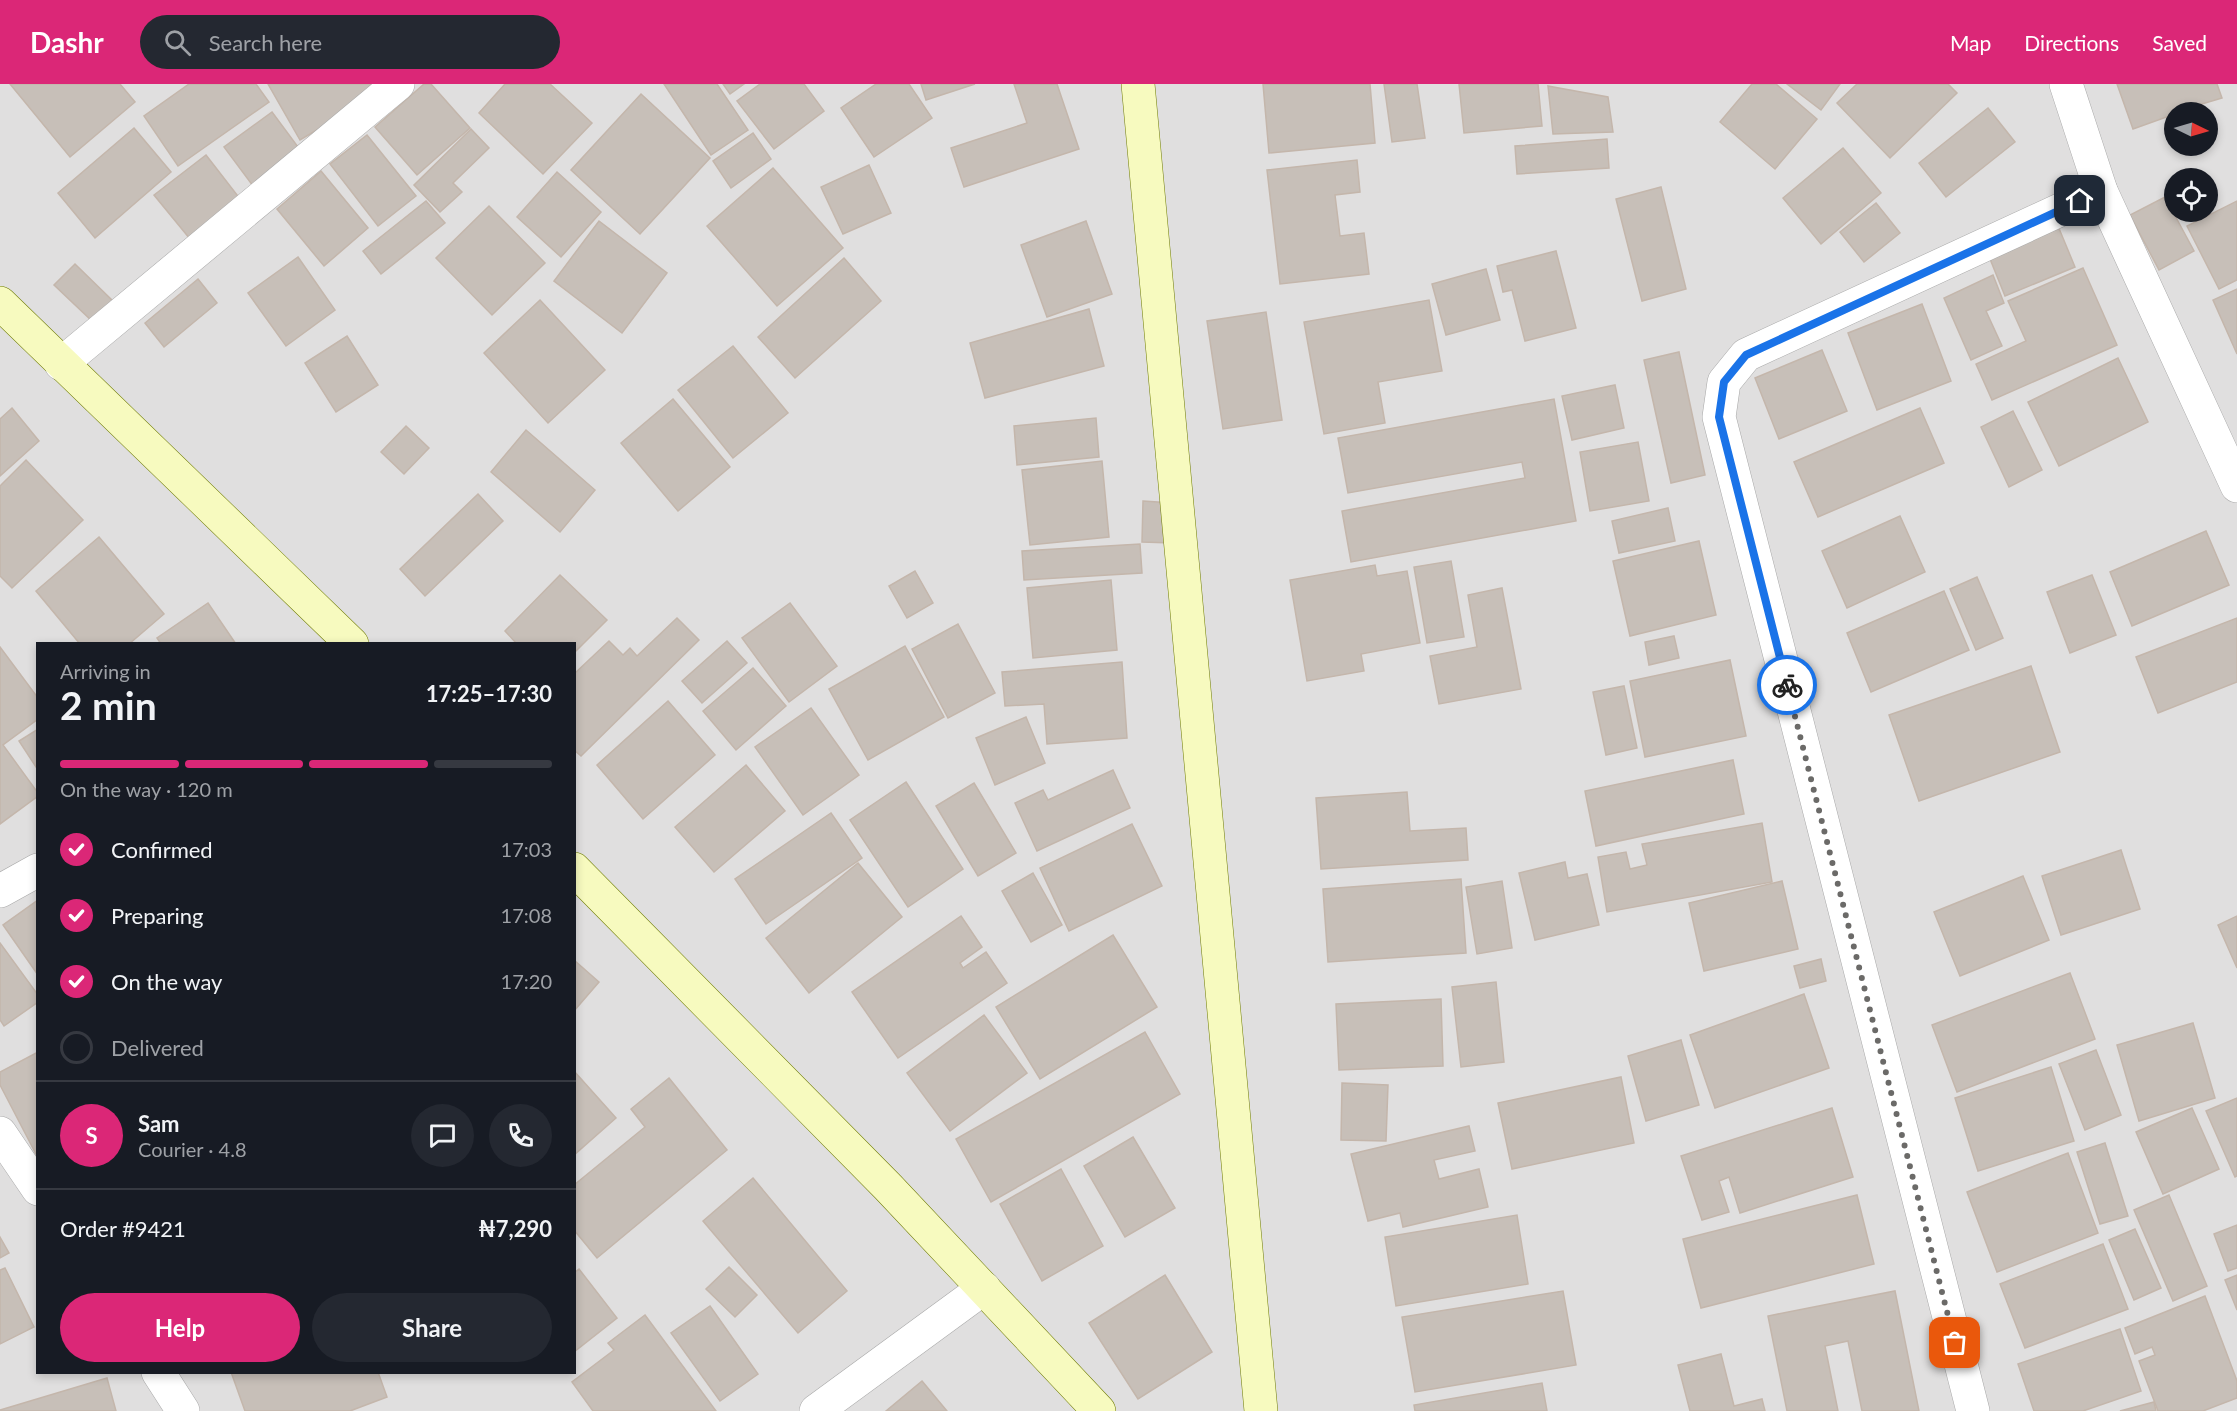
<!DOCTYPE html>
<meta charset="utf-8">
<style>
:root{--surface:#171b24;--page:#242831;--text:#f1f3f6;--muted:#9ea1a6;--line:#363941;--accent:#db2777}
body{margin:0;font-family:Lato,sans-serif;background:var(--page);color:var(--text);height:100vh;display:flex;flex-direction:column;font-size:22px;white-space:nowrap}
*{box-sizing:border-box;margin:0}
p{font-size:20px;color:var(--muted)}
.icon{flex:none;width:33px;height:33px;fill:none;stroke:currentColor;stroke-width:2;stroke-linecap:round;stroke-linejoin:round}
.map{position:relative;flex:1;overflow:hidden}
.details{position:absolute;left:36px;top:558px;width:540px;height:732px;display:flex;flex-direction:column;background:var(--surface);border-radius:0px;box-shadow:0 3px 9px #0003}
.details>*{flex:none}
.needle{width:39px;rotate:95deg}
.controls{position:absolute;left:2164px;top:18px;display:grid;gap:12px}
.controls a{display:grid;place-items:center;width:54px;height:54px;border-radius:50%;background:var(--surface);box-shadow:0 3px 9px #0003;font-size:30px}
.pin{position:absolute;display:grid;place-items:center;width:51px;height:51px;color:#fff;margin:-26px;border-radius:12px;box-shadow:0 3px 9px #0006}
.courier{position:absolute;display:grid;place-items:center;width:60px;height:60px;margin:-30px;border:4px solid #1a73e8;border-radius:50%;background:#fff;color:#222;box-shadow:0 2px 8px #0007}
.head em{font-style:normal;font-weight:700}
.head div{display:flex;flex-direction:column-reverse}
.head{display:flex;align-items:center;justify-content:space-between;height:102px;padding:0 24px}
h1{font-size:39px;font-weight:700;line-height:45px}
.bar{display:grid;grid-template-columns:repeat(4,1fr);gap:9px 6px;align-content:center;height:72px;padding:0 24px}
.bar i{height:8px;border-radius:4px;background:var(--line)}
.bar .selected{background:var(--accent)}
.bar p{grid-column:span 4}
.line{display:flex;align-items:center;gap:15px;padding:0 24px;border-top:2px solid var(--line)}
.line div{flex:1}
.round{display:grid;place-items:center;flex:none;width:63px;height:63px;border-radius:32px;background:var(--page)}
ol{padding:0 24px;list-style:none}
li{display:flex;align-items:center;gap:18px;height:66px}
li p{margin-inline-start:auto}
li .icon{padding:6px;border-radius:50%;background:var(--accent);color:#fff;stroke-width:4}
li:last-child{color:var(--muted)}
li i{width:33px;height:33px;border:3px solid var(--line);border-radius:50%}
.cta{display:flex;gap:12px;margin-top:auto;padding:12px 24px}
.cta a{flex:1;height:69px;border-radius:36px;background:var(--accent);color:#fff;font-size:24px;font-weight:700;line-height:69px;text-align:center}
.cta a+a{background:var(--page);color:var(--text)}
header{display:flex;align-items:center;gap:36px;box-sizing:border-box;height:84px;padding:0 30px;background:var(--accent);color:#fff}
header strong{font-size:28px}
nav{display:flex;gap:33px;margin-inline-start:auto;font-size:21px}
.search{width:420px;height:54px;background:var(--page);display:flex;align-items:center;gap:15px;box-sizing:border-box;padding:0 21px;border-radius:33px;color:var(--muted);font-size:22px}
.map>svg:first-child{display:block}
</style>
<header>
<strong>Dashr</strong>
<div class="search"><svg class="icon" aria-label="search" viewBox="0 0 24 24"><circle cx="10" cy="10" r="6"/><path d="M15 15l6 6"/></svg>Search here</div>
<nav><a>Map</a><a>Directions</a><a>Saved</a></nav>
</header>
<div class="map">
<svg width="2237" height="1327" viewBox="0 0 2237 1327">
<rect width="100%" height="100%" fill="#f2efe9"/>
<!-- residential -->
<path fill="#e0dfdf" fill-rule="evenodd" d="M0 0H2237V1327H0ZM2175 28H2208V62H2175ZM2175 94H2208V128H2175ZM38 560H574V1288H38Z"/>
<!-- building -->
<g fill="#c7bfb8" stroke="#c4b6ab" stroke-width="1.5">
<polygon points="10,0 120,0 135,18 70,73"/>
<polygon points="256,0 269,18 178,82 144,32 189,0"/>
<polygon points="268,0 370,0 376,11 300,56"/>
<polygon points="424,0 431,0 470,44 417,91 375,43"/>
<polygon points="505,0 550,0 592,39 543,90 479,29"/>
<polygon points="664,0 717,0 748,46 711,71"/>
<polygon points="723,0 744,0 730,10"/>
<polygon points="760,0 804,0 824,27 774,65 737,17"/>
<polygon points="876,0 909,0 932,34 874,73 841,24"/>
<polygon points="921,0 975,0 926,16"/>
<polygon points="1014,0 1057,0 1079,65 964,103 951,64 1027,39"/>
<polygon points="1263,0 1370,0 1375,59 1269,69"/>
<polygon points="1384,0 1417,0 1425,54 1392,58"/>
<polygon points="1459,0 1538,0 1542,42 1464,49"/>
<polygon points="1752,0 1776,0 1817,35 1775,85 1720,38"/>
<polygon points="1787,0 1840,0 1821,26"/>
<polygon points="1857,0 1948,0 1957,9 1890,74 1837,19"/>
<polygon points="2117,0 2217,0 2222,14 2175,28 2175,30 2133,45"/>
<polygon points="1548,2 1608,13 1613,48 1553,50"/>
<polygon points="641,10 710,74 640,150 571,86"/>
<polygon points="1988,24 2015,58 1946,113 1919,79"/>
<polygon points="272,28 304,71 256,106 224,63"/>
<polygon points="134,44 171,88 95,154 58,109"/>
<polygon points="471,45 489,64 453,99 462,108 440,128 414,101"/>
<polygon points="753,49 771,75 731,104 713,77"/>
<polygon points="367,51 416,112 378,142 330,80"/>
<polygon points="1607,55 1609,84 1517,90 1515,62"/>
<polygon points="1843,64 1881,109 1821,160 1783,114"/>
<polygon points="206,71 241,116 190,155 154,111"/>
<polygon points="1357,76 1360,108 1335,111 1340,152 1364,149 1369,190 1280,200 1267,86"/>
<polygon points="869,81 891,129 843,150 821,103"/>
<polygon points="773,84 843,164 777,222 707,142"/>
<polygon points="321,87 368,144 324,182 277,125"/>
<polygon points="557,88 601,128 561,173 517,133"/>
<polygon points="1661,103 1686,205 1642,217 1616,115"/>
<polygon points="2165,113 2194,167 2159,186 2130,131"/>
<polygon points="426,117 445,139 381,190 363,167"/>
<polygon points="2237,117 2237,196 2219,205 2187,142"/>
<polygon points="1876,119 1900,149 1864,178 1840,148"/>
<polygon points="489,122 545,179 492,231 436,174"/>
<polygon points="599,137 667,189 622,249 554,197"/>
<polygon points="1086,137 1112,210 1047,233 1021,161"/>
<polygon points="2058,142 2075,183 2005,212 1988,170"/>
<polygon points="1556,167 1576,244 1525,257 1512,206 1503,208 1497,182"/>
<polygon points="298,173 335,226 286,262 248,209"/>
<polygon points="844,174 881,217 795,294 758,253"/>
<polygon points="75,180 114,218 94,239 54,201"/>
<polygon points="2083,184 2117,261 1992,316 1976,280 2026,257 2008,217"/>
<polygon points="1486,185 1500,236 1446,251 1432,200"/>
<polygon points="1993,191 2004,219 1986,227 2002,262 1971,276 1944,214"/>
<polygon points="198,195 217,219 164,263 145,239"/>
<polygon points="2237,205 2237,270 2213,216"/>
<polygon points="540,216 605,286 548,339 484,269"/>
<polygon points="1429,216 1442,287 1378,298 1385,339 1324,350 1304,238"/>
<polygon points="1922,220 1951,297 1877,326 1848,249"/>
<polygon points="1089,225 1104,282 985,314 970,259"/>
<polygon points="1266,228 1282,336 1223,345 1207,237"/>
<polygon points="347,252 378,301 336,328 305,279"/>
<polygon points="733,262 788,329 733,374 678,306"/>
<polygon points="1822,266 1847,327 1779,355 1755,294"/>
<polygon points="1679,268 1705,391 1671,399 1644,276"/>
<polygon points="2118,274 2148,338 2059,382 2028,318"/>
<polygon points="1615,301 1624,344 1572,356 1562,312"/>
<polygon points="673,315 730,383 678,427 621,359"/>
<polygon points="1554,315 1576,437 1351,478 1342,427 1525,394 1522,378 1348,409 1338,354"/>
<polygon points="12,324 39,357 0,392 0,335"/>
<polygon points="1920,324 1944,379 1818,433 1794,378"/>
<polygon points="2013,327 2042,386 2009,403 1981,343"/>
<polygon points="1096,334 1099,373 1017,381 1014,342"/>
<polygon points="406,342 429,364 404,390 381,368"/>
<polygon points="526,346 595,406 560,448 491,388"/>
<polygon points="1638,358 1649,417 1590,427 1580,368"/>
<polygon points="26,376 83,436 12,504 0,492 0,402"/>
<polygon points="1102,377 1109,453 1030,461 1022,386"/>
<polygon points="478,410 503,437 425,512 400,485"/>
<polygon points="1143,417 1172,419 1172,459 1142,458"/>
<polygon points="1668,424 1675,457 1619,469 1612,437"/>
<polygon points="1900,432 1925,488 1847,524 1822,467"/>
<polygon points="2206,447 2229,501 2132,542 2110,488"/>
<polygon points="99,453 164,530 129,560 80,560 36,507"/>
<polygon points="1699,457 1716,531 1630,552 1613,477"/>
<polygon points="1140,460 1142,489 1024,496 1022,467"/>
<polygon points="1451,477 1464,553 1427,559 1414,483"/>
<polygon points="1375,481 1377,492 1407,487 1420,559 1361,570 1364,587 1307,597 1290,496"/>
<polygon points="915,487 933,519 907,534 889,502"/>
<polygon points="560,491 607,536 574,569 574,560 517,560 505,547"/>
<polygon points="2092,491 2116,551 2070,569 2047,508"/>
<polygon points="1977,493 2003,554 1976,566 1950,505"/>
<polygon points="1111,496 1117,566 1033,574 1027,504"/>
<polygon points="1502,504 1521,605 1439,620 1430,572 1477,563 1468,511"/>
<polygon points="1944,507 1969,566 1871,608 1847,549"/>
<polygon points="208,519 236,560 161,560 157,554"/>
<polygon points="790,519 837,582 789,618 742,554"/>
<polygon points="677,534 699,556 581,672 574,666 574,590 609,557 623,571 630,564 637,572"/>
<polygon points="2237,534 2237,598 2158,629 2136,573"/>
<polygon points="958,540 995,609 948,634 912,565"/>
<polygon points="1674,552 1679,574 1649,581 1645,558"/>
<polygon points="727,557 747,579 702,619 682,597"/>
<polygon points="905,562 944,633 868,676 829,605"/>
<polygon points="0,563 38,614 38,635 3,661 38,709 38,712 0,740"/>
<polygon points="1730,576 1746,652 1645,673 1630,597"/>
<polygon points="1122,578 1127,654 1047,660 1044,620 1005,622 1002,588"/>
<polygon points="2031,582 2060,668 1919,717 1889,631"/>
<polygon points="753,584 786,622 736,666 703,627"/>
<polygon points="1624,602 1637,664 1606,671 1593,608"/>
<polygon points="668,617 715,671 643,735 597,681"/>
<polygon points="811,624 859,691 803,731 755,663"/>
<polygon points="1026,633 1045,679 995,701 976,654"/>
<polygon points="38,645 38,686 19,657"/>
<polygon points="1733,676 1744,730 1596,762 1585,707"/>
<polygon points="746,681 785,727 714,788 675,743"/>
<polygon points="1113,686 1130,724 1037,767 1015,719 1043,706 1048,716"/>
<polygon points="906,698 963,785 908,823 850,736"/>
<polygon points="974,699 1016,769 978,792 936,722"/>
<polygon points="1407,708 1410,747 1466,744 1468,776 1321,785 1316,714"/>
<polygon points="831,729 862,774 766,840 735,795"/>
<polygon points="1762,739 1772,798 1607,828 1598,773 1626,768 1630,785 1647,781 1642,760"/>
<polygon points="1132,740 1162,802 1069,847 1040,784"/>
<polygon points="2121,766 2140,825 2061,851 2042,792"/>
<polygon points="1565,778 1568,794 1587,790 1599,841 1535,856 1519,789"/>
<polygon points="858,779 902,833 809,909 766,854"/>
<polygon points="1033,789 1062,841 1031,858 1002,807"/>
<polygon points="2023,792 2049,856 1960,892 1934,828"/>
<polygon points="1461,795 1466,869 1328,878 1323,805"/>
<polygon points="1502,797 1512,864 1477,870 1466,803"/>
<polygon points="1782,797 1798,865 1704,887 1689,819"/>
<polygon points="38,816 38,891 3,841"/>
<polygon points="961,832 982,863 960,879 963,884 986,868 1007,899 898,974 852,908"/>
<polygon points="2237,832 2237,884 2218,841"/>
<polygon points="1113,851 1157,923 1040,995 996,923"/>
<polygon points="0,859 38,911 38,918 4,942 0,936"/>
<polygon points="1821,875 1826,897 1800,904 1794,882"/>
<polygon points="574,876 599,898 574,927"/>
<polygon points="2070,889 2095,955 1957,1008 1932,941"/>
<polygon points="1496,898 1504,978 1461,983 1452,903"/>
<polygon points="1804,910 1829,984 1715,1024 1690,951"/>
<polygon points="1441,915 1443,982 1339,986 1336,920"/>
<polygon points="984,931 1027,989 950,1047 907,989"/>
<polygon points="2193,939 2215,1014 2139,1037 2117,961"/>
<polygon points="1145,948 1180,1010 991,1118 956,1055"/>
<polygon points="1681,956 1699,1021 1646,1037 1628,972"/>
<polygon points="2096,966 2121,1031 2085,1046 2059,980"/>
<polygon points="38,968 38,1072 37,1072 0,1001 0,988"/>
<polygon points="2051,983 2074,1057 1978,1087 1955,1014"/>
<polygon points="574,987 616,1034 574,1071"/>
<polygon points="1621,993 1634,1059 1512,1085 1498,1019"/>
<polygon points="669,994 727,1066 597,1174 574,1146 574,1101 645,1043 631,1025"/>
<polygon points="1342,999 1388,1001 1386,1057 1341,1056"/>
<polygon points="2237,1014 2237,1092 2235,1093 2206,1027"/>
<polygon points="1832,1024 1853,1093 1740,1129 1729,1093 1719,1097 1729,1128 1702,1136 1681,1072"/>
<polygon points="2192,1024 2219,1085 2163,1110 2136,1048"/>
<polygon points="1469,1042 1475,1067 1434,1076 1439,1095 1479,1085 1488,1123 1403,1143 1400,1129 1368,1137 1351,1070"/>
<polygon points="1133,1053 1175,1124 1125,1153 1084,1082"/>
<polygon points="2105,1059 2128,1132 2100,1140 2077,1068"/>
<polygon points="2068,1069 2098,1149 1997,1188 1967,1108"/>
<polygon points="1061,1085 1103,1162 1042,1197 1000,1120"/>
<polygon points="753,1094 847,1207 798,1249 703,1137"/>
<polygon points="1857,1111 1874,1180 1701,1224 1683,1155"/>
<polygon points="2169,1111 2207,1202 2173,1217 2134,1126"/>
<polygon points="1517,1131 1528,1200 1396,1222 1385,1153"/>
<polygon points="2237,1141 2237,1184 2228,1187 2214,1150"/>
<polygon points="2135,1145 2161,1204 2134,1216 2109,1156"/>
<polygon points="0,1153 9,1169 0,1174"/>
<polygon points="2103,1160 2128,1225 2025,1264 2000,1200"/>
<polygon points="729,1183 757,1211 735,1233 706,1205"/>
<polygon points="5,1184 34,1243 0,1260 0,1186"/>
<polygon points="579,1185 617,1234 574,1268 574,1189"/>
<polygon points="1165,1191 1212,1268 1138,1315 1089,1239"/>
<polygon points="2237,1191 2237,1226 2225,1196"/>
<polygon points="1563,1207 1576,1281 1415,1308 1402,1233"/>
<polygon points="1895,1207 1919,1327 1862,1327 1848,1257 1825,1262 1838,1327 1787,1327 1768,1232"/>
<polygon points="2205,1212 2237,1297 2237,1314 2203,1327 2158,1327 2139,1277 2155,1271 2152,1263 2135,1270 2125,1244"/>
<polygon points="710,1222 758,1290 720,1317 671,1249"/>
<polygon points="645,1231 716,1327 593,1327 572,1298 614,1266 608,1259"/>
<polygon points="2120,1245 2141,1307 2083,1327 2034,1327 2018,1280"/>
<polygon points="1721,1270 1734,1322 1762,1315 1765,1327 1690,1327 1678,1281"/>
<polygon points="231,1288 378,1288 387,1313 350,1327 245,1327"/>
<polygon points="107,1294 116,1327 0,1327 0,1326"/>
<polygon points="922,1297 947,1327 886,1327"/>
<polygon points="1542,1299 1547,1327 1415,1327 1414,1321"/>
<polygon points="2154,1318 2156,1327 2120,1327"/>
</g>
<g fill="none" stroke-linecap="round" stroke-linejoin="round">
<defs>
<g id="minor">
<polyline points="2066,0 2101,107 2237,402"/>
<polyline points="61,280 398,0"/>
<polyline points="0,807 38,786"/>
<polyline points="0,1049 38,1105"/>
<polyline points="158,1288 183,1327"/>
<polyline points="816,1327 984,1204"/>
<polyline points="1973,1327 1719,333 1724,298 1746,271 2101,107"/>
</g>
<g id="secondary">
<polyline points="1138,0 1261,1327"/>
<polyline points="0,219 352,560"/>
<polyline points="574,785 888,1103 1099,1327"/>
</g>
</defs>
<!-- minor casing -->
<use href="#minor" stroke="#a9a9a9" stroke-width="34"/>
<!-- secondary casing -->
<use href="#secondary" stroke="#707d05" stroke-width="34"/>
<!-- minor -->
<use href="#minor" stroke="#fff" stroke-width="33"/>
<!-- secondary -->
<use href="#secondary" stroke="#f7fabf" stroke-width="33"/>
</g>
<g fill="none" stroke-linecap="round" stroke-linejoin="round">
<!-- done -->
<polyline stroke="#6b6a68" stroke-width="6" stroke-dasharray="0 10.8" points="1787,601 1955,1259"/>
<!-- route -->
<polyline stroke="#1a73e8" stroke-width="8" points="1787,601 1719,333 1724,298 1746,271 2080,117"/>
</g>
</svg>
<div class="controls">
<a><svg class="needle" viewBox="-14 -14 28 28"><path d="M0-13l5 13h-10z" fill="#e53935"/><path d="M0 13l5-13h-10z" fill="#9ea1a6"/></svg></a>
<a><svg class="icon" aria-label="locate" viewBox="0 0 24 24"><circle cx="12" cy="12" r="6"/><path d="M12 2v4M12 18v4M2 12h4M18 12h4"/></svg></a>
</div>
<div class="pin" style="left:1955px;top:1259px;background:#ea580c"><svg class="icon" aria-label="bag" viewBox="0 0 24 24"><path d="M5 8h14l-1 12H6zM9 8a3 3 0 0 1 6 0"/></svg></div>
<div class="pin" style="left:2080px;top:117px;background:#1f2937"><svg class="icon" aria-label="home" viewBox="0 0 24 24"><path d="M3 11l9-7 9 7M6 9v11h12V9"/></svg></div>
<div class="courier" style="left:1787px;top:601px"><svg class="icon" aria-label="bike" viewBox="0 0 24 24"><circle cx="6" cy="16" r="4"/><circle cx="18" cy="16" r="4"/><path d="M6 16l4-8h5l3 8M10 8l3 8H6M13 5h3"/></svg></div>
<section class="details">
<div class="head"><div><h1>2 min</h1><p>Arriving in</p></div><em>17:25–17:30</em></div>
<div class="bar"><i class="selected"></i><i class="selected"></i><i class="selected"></i><i></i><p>On the way · 120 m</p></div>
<ol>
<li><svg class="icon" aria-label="check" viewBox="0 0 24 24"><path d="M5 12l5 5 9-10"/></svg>Confirmed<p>17:03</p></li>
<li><svg class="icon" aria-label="check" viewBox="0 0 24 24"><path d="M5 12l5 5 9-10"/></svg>Preparing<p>17:08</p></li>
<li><svg class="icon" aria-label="check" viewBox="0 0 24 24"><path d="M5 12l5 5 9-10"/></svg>On the way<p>17:20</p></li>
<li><i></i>Delivered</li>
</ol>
<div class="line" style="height:108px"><b class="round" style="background:var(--accent);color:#fff">S</b><div><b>Sam</b><p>Courier · 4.8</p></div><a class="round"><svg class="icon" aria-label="chat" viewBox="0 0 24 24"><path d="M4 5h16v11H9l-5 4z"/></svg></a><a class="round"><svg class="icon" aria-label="phone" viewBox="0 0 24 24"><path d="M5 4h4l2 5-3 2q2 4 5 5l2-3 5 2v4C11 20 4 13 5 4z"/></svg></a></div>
<div class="line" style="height:78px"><div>Order #9421</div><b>₦7,290</b></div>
<div class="cta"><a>Help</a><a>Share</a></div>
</section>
</div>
